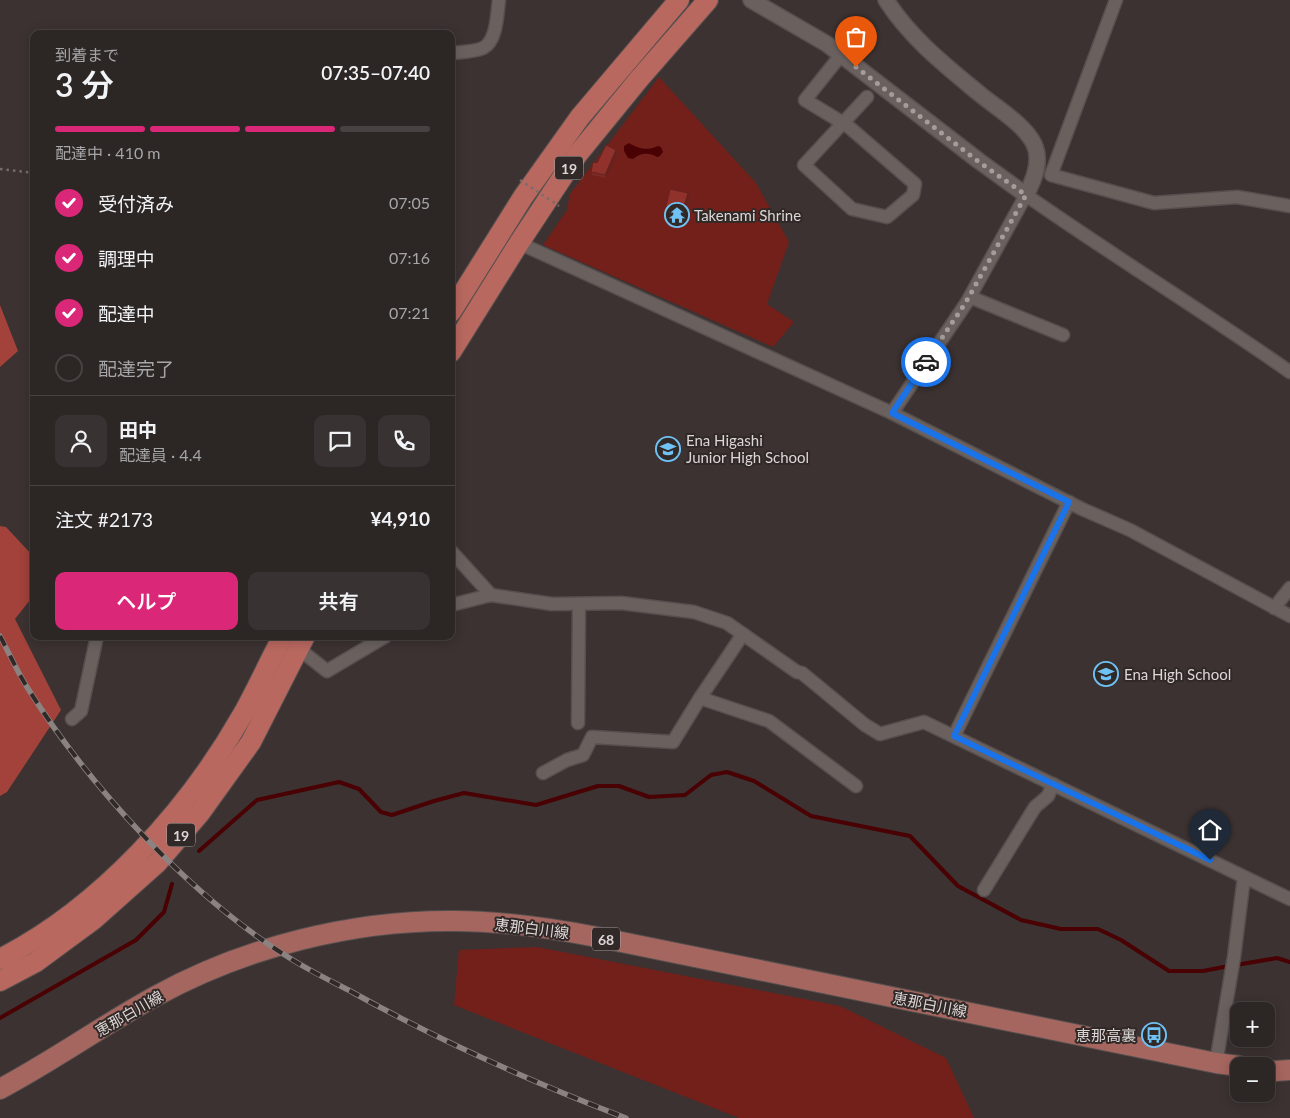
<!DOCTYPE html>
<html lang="ja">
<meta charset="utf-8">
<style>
:root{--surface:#2c2625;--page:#383232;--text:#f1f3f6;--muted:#a6a5a7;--line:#484342;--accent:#db2777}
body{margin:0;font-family:Lato,"Noto Sans JP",sans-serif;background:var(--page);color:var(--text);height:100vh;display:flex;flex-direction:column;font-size:19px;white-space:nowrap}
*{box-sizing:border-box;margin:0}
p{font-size:16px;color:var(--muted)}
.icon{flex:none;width:28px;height:28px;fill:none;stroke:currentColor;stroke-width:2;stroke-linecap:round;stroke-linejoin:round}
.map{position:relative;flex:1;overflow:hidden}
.drawer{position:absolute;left:30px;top:30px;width:425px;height:610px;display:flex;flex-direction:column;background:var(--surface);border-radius:10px;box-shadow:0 2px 12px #0003,0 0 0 1px var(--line)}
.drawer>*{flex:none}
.fabs{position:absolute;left:1230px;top:1002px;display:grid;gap:10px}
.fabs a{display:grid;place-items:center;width:45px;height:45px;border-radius:10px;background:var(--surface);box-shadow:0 2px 12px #0003,0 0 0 1px var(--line);font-size:25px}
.pin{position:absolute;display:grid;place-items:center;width:42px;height:42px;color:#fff;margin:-51px -21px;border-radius:50% 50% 50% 0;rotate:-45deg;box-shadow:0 0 5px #0007}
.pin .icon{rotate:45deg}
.courier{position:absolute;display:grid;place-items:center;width:50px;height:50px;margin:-25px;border:4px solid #1a73e8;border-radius:50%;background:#fff;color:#222;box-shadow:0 1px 6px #0007}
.head em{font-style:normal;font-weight:600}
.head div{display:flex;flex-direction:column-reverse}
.head{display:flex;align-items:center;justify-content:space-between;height:85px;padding:0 25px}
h1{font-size:32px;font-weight:600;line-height:38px}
.bar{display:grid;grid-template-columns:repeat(4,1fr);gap:8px 5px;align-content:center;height:60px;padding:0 25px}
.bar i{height:6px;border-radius:4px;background:var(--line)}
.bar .on{background:var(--accent)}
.bar p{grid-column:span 4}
.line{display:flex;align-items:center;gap:12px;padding:0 25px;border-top:1px solid var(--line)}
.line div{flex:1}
.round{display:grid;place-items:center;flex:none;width:52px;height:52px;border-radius:10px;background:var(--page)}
ol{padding:0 25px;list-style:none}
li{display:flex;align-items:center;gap:15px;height:55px}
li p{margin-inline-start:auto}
li .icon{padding:5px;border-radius:50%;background:var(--accent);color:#fff;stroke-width:4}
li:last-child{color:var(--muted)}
li i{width:28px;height:28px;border:2px solid var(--line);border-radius:50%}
.action{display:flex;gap:10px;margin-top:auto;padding:10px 25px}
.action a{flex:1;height:58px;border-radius:10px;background:var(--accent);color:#fff;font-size:20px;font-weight:600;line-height:58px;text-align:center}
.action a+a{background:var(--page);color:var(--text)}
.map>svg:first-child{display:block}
</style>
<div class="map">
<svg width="1290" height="1118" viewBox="0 0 1290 1118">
<rect width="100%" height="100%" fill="#3b3231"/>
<!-- green -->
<g fill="#73201b">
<polygon points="659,77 756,183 789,242 767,304 794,322 773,347 543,245 567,210 570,194"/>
<polygon points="537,947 840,1006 946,1058 974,1118 739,1118 454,1005 459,950"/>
</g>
<!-- forest -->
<g fill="#a2423a">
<polygon points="0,305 18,351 0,367"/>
<polygon points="0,526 6,527 34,557 34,595 15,619 61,710 7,792 0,796"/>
</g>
<!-- water -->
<path fill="#4a0103" d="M629 143C639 149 647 151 658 146L661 147 663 152 660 156 657 157C649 152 640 153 633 159L628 158 624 151V146Z"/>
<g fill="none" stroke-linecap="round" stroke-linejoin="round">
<!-- stream -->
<g stroke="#4a0103" stroke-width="4">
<polyline points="199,851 257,800 339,782 359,789 381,812 392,815 434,801 464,793 536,805 598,786 619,786 649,797 685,795 711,775 727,772 754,781 811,816 910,836 958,886 1021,920 1061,929 1098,929 1121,940 1169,971 1203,971 1229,966"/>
<polyline points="1236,965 1277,958 1290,962"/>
<polyline points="0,1018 136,940 164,912 172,884"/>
</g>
<defs>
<g id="minor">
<polyline points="1116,0 1051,175 1154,203 1237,197 1290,206"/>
<path d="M451 53C461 52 474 52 483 48 497 41 497 14 499 0"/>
<polyline points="841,55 805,100 843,123 849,127 915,184 913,195 887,217 852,209 804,165 867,97"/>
<polyline points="519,243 892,413 1082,509 1130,530 1290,616"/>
<polyline points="970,297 1063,335"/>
<path d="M892 413 967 302 1026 195C1113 256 1203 311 1290 372"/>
<polyline points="451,551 491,595"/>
<polyline points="451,605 491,595 552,604 621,603 694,612 727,623 797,672 802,673 865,725 880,734 924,722 1290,899"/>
<polyline points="1274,608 1290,588"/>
<polyline points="299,649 327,671 386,636"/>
<polyline points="700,698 743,634"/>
<polyline points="72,719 81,711 97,636"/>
<polyline points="578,723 579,604"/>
<polyline points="954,736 1069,502"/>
<polyline points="543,773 567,760 583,755 592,737 673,742 700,698 769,721 856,786"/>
<polyline points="984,890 1035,807 1048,796 1053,784"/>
<polyline points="1216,1063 1234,957 1244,877"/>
</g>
<path id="tertiary" d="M751 0 827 44 979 161 1026 195C1034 180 1042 161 1034 144 1025 125 997 108 981 95 946 66 911 39 886 0"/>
<g id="primary">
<polyline points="1266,1070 1275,1071 1290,1070"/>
<path d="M0 1089C53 1061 103 1025 156 996 245 947 353 920 454 921 502 921 550 928 597 937L1216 1063 1239 1066"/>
</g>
<g id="trunk">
<polyline points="451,312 523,197 580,117 679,0"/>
<polyline points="451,352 519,243 577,155 639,79 708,0"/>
<path d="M0 959C100 908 188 811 243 714 257 689 269 662 283 636"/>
<polyline points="0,981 36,962 93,920 157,863 200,813 251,742 305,636"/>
</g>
</defs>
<!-- minor casing -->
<use href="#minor" stroke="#564f4e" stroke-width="15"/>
<!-- tertiary casing -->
<use href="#tertiary" stroke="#564f4e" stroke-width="18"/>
<!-- primary casing -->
<use href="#primary" stroke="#564f4e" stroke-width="22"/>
<!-- trunk casing -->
<use href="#trunk" stroke="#564f4e" stroke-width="22"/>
<!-- path -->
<polyline stroke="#756e6d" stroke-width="2.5" stroke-dasharray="2.5 4" stroke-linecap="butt" points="0,169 34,173"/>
<!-- minor -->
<use href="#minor" stroke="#6a615f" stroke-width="12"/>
<!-- tertiary -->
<use href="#tertiary" stroke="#6a615f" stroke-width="15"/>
<!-- primary -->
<use href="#primary" stroke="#a5665f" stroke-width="20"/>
<!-- trunk -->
<use href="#trunk" stroke="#b8685f" stroke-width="20"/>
<defs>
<path id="rail" d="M0 636C9 653 17 671 27 687 88 785 190 896 288 957 308 970 331 981 352 992 440 1041 532 1082 626 1118"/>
</defs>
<!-- rail casing -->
<use href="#rail" stroke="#8a8382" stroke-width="5.5"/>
<!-- rail -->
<use href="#rail" stroke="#302927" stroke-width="4" stroke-dasharray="11" stroke-linecap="butt"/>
<!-- path-bridge -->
<polyline stroke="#756e6d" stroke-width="2.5" stroke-dasharray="2.5 4" stroke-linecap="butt" points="520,180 559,206"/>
</g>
<!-- wall -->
<g fill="#7c2a25">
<polygon points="616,150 618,153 606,178 592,175 591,172"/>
<polygon points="688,193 690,199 682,224 666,220 664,215"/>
</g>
<!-- shaded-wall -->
<g fill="#65221e">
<polygon points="616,150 618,153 606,178 605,175"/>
<polygon points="688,193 690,199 682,224 680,219"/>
</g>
<!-- building -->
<g fill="#90312b" stroke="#65221e">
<polygon points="606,145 616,150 605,175 591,172 593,162 597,163"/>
<polygon points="670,189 688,193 680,219 664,215"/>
</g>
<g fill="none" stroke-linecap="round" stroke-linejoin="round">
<!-- done -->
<polyline stroke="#a49d9c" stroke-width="5" stroke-dasharray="0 9" points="856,67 979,162 1026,195 966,302 926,362"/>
<!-- route -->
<polyline stroke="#1a73e8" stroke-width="6" points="926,362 892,413 1069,502 954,736 1210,860"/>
</g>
<!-- icons -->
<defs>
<symbol id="temple-ring" viewBox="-11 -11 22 22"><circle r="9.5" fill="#302927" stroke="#70c2f4" stroke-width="1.5"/><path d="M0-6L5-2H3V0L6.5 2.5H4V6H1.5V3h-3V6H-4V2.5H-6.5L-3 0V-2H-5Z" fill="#70c2f4"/></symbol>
<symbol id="school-ring" viewBox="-11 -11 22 22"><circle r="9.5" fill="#302927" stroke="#70c2f4" stroke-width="1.5"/><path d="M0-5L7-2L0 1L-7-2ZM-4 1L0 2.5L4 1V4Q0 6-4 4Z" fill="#70c2f4"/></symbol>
<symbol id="bus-ring" viewBox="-11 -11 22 22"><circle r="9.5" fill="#302927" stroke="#70c2f4" stroke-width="1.5"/><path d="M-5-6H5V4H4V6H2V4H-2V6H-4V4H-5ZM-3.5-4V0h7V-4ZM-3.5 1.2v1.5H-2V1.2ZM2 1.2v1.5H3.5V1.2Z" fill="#70c2f4"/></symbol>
</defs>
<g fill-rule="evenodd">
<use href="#temple-ring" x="663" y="201" width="28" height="28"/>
<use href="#school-ring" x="654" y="435" width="28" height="28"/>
<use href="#school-ring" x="1092" y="660" width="28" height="28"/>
<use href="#bus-ring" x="1140" y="1021" width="28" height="28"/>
</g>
<g text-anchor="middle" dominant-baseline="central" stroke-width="4" stroke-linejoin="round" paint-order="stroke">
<!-- shield labels -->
<g fill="#302927" stroke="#a8a2a2" stroke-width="1">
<rect x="555" y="156.5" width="28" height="23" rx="4"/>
<rect x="167" y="823.5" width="28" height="23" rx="4"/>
<rect x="592" y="927.5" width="28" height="23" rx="4"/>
</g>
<g font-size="14" font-weight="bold" fill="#dcd6d6">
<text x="569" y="168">19</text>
<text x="181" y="835">19</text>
<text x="606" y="939">68</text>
</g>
<!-- poi labels -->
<g font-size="15" fill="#dcd6d6" stroke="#302927" text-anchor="start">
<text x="694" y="215">Takenami Shrine</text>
<text x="686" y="440">Ena Higashi<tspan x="686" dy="17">Junior High School</tspan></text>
<text x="1124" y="674">Ena High School</text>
<text x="1136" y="1035" text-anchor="end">恵那高裏</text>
</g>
<!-- street labels -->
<g font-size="15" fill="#dcd6d6" stroke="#302927">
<text transform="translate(532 928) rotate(7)">恵那白川線</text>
<text transform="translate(930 1004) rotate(11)">恵那白川線</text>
<text transform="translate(129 1013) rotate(-30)">恵那白川線</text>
</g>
</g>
</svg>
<div class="fabs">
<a>+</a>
<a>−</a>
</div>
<div class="pin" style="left:856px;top:67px;background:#ea580c"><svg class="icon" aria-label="bag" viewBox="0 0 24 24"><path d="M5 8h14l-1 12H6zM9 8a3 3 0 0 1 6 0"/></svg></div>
<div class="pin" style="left:1210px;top:860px;background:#1f2937"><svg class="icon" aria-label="home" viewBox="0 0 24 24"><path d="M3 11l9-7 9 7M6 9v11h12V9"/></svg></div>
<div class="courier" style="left:926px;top:362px"><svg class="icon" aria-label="car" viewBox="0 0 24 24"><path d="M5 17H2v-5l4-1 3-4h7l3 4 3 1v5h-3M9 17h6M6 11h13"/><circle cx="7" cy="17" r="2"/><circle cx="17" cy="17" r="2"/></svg></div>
<section class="drawer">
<div class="head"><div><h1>3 分</h1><p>到着まで</p></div><em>07:35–07:40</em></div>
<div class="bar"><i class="on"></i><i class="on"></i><i class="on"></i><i></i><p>配達中 · 410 m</p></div>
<ol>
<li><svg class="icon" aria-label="check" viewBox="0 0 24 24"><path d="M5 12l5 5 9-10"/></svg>受付済み<p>07:05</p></li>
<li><svg class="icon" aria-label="check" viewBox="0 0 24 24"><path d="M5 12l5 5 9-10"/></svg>調理中<p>07:16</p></li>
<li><svg class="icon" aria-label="check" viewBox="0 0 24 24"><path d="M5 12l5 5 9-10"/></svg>配達中<p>07:21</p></li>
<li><i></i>配達完了</li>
</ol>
<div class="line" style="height:90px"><a class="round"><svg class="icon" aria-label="person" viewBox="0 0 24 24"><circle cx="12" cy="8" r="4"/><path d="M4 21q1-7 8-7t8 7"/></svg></a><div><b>田中</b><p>配達員 · 4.4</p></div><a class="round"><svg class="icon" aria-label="chat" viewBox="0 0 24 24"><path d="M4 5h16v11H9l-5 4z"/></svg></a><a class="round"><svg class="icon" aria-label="phone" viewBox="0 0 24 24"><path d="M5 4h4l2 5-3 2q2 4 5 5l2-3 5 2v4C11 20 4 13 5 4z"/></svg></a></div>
<div class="line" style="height:65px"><div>注文 #2173</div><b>¥4,910</b></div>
<div class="action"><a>ヘルプ</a><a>共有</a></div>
</section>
</div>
